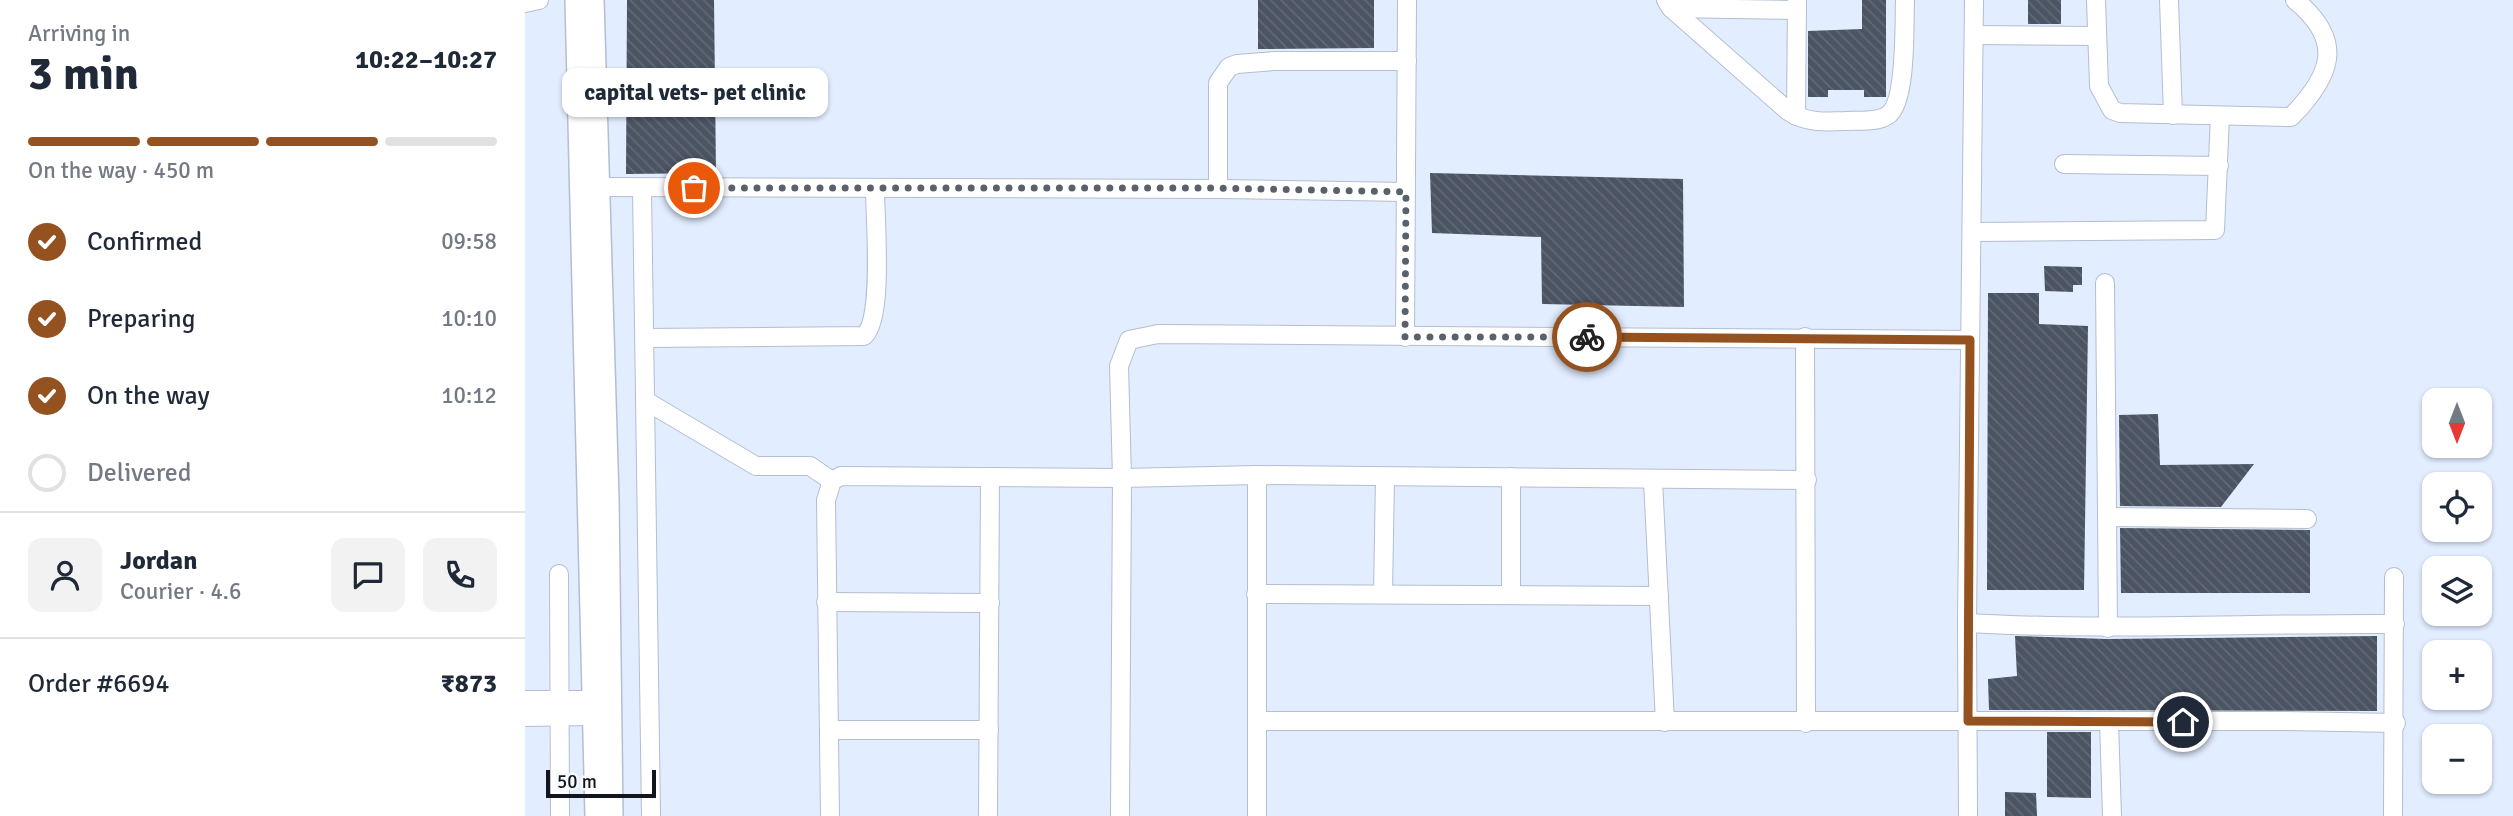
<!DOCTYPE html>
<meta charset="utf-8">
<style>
:root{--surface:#fff;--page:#f2f2f3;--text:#1f2937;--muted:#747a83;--line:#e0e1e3;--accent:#955221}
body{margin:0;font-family:Signika,sans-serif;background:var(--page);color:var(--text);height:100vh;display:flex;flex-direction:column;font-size:26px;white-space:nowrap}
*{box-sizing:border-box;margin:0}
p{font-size:23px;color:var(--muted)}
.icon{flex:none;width:38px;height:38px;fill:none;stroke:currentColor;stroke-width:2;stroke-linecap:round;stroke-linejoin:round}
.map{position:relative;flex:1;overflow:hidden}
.details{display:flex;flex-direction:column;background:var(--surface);width:525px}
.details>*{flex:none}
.needle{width:46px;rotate:180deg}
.fabs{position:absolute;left:1897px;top:388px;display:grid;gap:14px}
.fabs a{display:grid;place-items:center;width:70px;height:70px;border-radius:14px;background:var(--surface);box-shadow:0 2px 5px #0004;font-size:35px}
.scale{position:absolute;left:21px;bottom:18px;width:110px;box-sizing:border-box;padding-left:7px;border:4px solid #12161c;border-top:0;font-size:19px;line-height:24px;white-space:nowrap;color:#12161c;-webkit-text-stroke:5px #f7f9fd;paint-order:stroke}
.pin{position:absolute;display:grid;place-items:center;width:60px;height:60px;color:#fff;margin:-30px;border:4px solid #fff;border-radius:50%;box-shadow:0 2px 7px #0007}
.courier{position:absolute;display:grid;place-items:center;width:70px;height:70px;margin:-35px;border:5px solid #955221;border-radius:50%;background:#fff;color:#222;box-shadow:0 2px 9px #0007}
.bubble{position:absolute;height:49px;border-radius:14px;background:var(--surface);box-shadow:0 2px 5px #0004;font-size:23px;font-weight:800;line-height:49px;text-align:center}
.summary em{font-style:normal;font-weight:800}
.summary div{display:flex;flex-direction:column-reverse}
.summary{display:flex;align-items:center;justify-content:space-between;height:119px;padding:0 28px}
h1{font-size:46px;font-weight:800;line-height:52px}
.bar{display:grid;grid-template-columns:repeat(4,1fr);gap:10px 7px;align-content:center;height:84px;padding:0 28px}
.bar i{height:9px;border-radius:5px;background:var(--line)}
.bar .current{background:var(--accent)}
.bar p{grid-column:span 4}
.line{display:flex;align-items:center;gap:18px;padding:0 28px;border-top:2px solid var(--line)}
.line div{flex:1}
.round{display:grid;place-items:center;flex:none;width:74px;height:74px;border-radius:14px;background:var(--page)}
ol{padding:0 28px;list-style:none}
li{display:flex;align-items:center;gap:21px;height:77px}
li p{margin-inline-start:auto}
li .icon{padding:7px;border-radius:50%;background:var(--accent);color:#fff;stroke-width:4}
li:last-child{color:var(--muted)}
li i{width:38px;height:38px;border:4px solid var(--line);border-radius:50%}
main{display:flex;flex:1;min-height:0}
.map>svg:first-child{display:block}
</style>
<main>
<section class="details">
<div class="summary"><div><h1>3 min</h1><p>Arriving in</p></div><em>10:22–10:27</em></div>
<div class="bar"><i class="current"></i><i class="current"></i><i class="current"></i><i></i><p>On the way · 450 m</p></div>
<ol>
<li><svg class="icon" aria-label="check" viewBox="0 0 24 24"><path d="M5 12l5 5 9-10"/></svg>Confirmed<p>09:58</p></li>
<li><svg class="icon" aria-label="check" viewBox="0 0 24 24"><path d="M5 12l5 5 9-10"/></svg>Preparing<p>10:10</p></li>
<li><svg class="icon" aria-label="check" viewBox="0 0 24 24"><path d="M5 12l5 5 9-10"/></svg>On the way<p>10:12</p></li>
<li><i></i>Delivered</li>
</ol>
<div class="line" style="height:126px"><a class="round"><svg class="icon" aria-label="person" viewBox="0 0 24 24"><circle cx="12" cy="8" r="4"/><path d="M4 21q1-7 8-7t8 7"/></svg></a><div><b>Jordan</b><p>Courier · 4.6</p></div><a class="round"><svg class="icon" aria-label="chat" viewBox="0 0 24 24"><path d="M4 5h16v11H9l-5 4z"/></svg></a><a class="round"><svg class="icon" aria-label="phone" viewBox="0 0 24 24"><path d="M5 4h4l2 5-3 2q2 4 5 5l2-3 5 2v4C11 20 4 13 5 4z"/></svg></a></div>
<div class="line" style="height:91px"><div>Order #6694</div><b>₹873</b></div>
</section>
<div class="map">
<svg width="1988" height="816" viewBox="0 0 1988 816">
<defs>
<pattern id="building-back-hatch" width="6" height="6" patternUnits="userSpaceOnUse" patternTransform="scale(1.75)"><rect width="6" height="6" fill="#4b5463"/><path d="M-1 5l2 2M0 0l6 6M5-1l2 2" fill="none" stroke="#616875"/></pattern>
</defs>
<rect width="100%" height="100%" fill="#e2edff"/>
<!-- building -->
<g fill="url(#building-back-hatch)">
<polygon points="102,0 189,0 191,173 101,174"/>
<polygon points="733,0 849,0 849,48 733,49"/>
<polygon points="1337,0 1361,0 1361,97 1339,97 1339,90 1303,90 1303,97 1283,97 1283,31 1337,29"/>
<rect x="1503" y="0" width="33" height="24"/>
<polygon points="905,173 1158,179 1159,307 1017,304 1016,237 907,233"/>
<polygon points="1519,266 1557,267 1557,285 1548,285 1548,292 1520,291"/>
<polygon points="1463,293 1514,293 1514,324 1563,326 1559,590 1462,590"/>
<polygon points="1633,414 1635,465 1729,464 1696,507 1595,506 1594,415"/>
<polygon points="1595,528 1785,530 1785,593 1596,593"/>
<polygon points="1490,636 1582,639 1852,636 1852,711 1464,710 1463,679 1492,676"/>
<polygon points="1522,732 1566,732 1566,798 1522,797"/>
<polygon points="1480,792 1511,793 1512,816 1480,816"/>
</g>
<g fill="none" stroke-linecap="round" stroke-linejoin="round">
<defs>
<g id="minor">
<path d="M1141 0 1146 8 1263 111C1281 123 1300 122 1320 121 1333 120 1352 123 1363 115 1382 102 1379 24 1380 0"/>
<path d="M1571 0 1574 86 1587 110 1595 113 1766 117C1807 75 1820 41 1770 0"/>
<polyline points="1644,0 1648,115"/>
<polyline points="0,3 14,0"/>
<polyline points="1146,8 1272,10"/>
<polyline points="1449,35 1572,36"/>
<polyline points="1271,116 1272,0"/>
<polyline points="1539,164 1694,166"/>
<polyline points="73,187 693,189 881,192"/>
<polyline points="117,188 126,816"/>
<polyline points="693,189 693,83 704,67 712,64 749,61 882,61"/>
<polyline points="1447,232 1690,230 1695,116"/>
<polyline points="1580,283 1583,628"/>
<polyline points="880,337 882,0"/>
<polyline points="1280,337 1281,723"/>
<path d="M120 338 339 336C359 319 350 218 350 189"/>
<polyline points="121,401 231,466 285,466 307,481"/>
<polyline points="732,475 732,816"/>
<polyline points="986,477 986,595"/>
<polyline points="1128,480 1140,722"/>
<polyline points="1582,517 1782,519"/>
<polyline points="34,574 35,816"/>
<polyline points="731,594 1134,596"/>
<polyline points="858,594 860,477"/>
<polyline points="301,602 465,603"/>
<path d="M1442 623C1584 631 1727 623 1870 624"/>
<polyline points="0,700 68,700"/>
<polyline points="0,717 68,716"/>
<polyline points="732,721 1757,721 1871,723"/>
<polyline points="1584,722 1587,816"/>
<polyline points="305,730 464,730"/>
<polyline points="305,816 301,500 307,481 316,476 597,478 732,475 1282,480"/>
<polyline points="463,816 465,477"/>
<polyline points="595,816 597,478 594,366 604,340 633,334 1445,340"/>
<polyline points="1443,816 1442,623 1449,0"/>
<polyline points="1868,816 1869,577"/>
</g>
<g id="tertiary">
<polyline points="51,0 71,816"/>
<polyline points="68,0 83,498 87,816"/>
</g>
</defs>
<!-- minor casing -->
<use href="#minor" stroke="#b3becf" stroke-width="20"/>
<!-- tertiary casing -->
<use href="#tertiary" stroke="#b3becf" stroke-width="24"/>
<!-- minor -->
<use href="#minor" stroke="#fff" stroke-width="18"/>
<!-- tertiary -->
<use href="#tertiary" stroke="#fff" stroke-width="21"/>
</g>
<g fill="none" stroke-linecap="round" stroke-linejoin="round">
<!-- done -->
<polyline stroke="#5b616b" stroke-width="7" stroke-dasharray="0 12.6" points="169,188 692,188 881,192 880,337 1062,337"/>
<!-- route -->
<polyline stroke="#955221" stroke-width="9" points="1062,337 1445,340 1443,721 1658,722"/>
</g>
</svg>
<div class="fabs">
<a><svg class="needle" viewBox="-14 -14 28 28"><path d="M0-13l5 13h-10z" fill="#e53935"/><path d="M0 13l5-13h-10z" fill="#747a83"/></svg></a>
<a><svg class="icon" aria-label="locate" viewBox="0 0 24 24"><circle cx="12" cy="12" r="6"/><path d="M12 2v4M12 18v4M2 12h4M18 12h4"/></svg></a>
<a><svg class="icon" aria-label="layers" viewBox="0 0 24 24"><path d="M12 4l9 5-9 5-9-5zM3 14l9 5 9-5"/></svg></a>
<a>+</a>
<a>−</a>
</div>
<div class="scale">50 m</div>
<div class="pin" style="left:169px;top:188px;background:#ea580c"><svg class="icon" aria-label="bag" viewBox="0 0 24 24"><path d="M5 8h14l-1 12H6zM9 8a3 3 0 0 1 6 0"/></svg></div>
<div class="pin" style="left:1658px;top:722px;background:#1f2937"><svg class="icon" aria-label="home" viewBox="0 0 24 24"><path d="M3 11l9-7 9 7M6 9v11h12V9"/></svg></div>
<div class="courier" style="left:1062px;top:337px"><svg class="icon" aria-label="bike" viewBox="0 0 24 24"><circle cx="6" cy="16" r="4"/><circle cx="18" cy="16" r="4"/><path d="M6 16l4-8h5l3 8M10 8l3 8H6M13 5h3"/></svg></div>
<div class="bubble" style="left:37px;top:68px;width:266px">capital vets- pet clinic</div>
</div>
</main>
